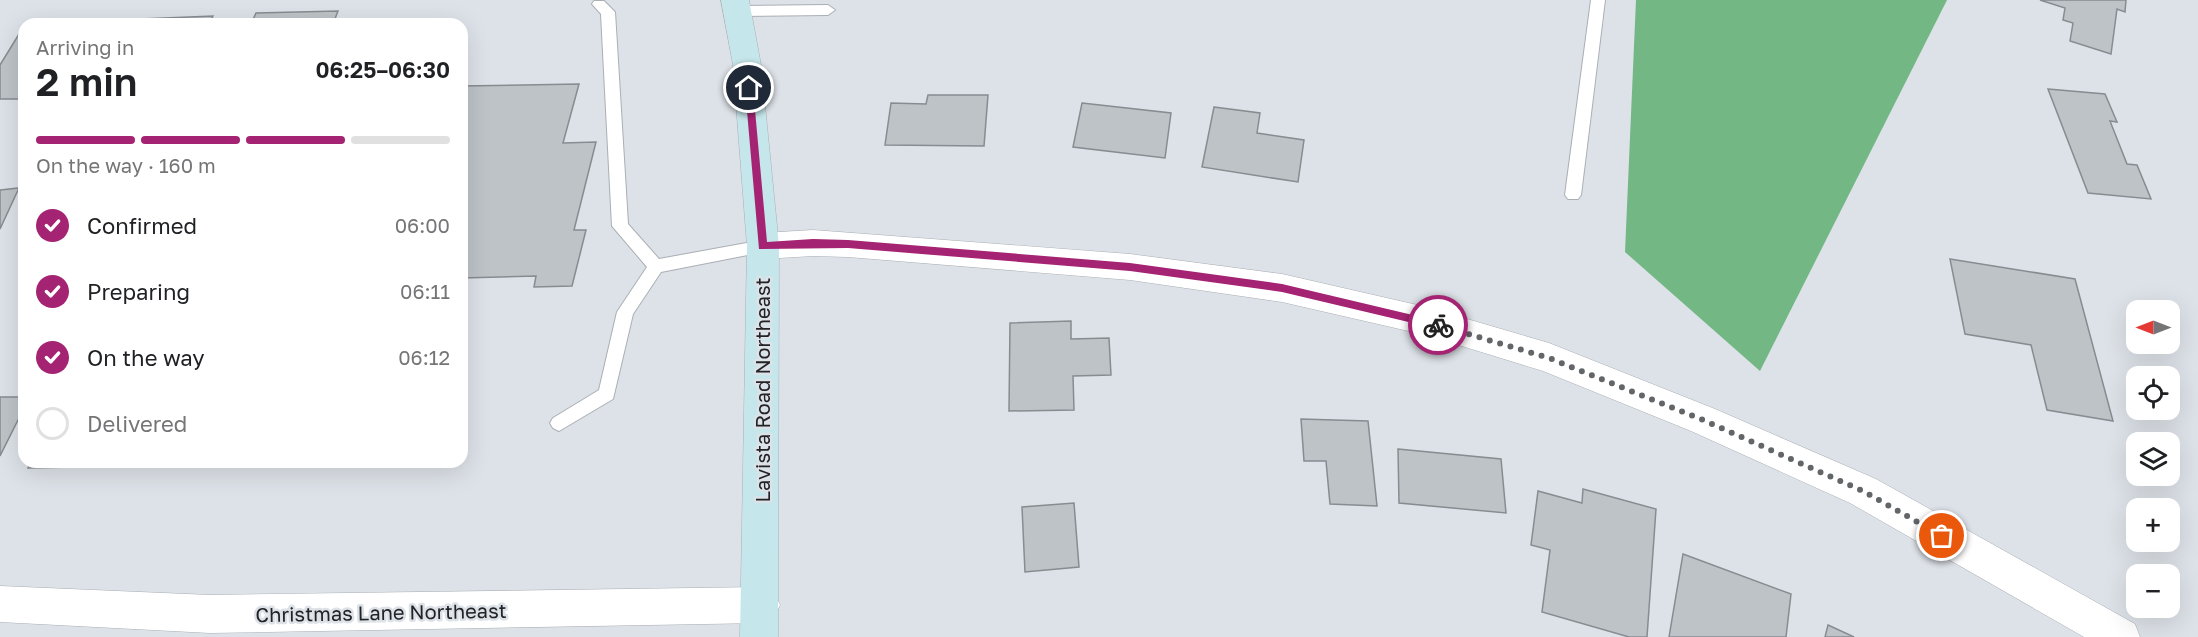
<!DOCTYPE html>
<meta charset="utf-8">
<style>
:root{--surface:#fff;--page:#f6f6f6;--text:#202124;--muted:#757577;--line:#e0e0e0;--accent:#a52373}
body{margin:0;font-family:"Golos Text",sans-serif;background:var(--page);color:var(--text);height:100vh;display:flex;flex-direction:column;font-size:22px;white-space:nowrap}
*{box-sizing:border-box;margin:0}
p{font-size:20px;color:var(--muted)}
.icon{flex:none;width:33px;height:33px;fill:none;stroke:currentColor;stroke-width:2;stroke-linecap:round;stroke-linejoin:round}
.map{position:relative;flex:1;overflow:hidden}
.side{position:absolute;left:18px;top:18px;width:450px;height:450px;display:flex;flex-direction:column;background:var(--surface);border-radius:18px;box-shadow:0 6px 24px #0002}
.side>*{flex:none}
.needle{width:39px;rotate:270deg}
.tools{position:absolute;left:2126px;top:300px;display:grid;gap:12px}
.tools a{display:grid;place-items:center;width:54px;height:54px;border-radius:12px;background:var(--surface);box-shadow:0 6px 24px #0002;font-size:30px}
.pin{position:absolute;display:grid;place-items:center;width:51px;height:51px;color:#fff;margin:-26px;border:3px solid #fff;border-radius:50%;box-shadow:0 2px 6px #0007}
.courier{position:absolute;display:grid;place-items:center;width:60px;height:60px;margin:-30px;border:4px solid #a52373;border-radius:50%;background:#fff;color:#222;box-shadow:0 2px 8px #0007}
.summary em{font-style:normal;font-weight:600}
.summary div{display:flex;flex-direction:column-reverse}
.summary{display:flex;align-items:center;justify-content:space-between;height:102px;padding:0 18px}
h1{font-size:39px;font-weight:600;line-height:45px}
.bar{display:grid;grid-template-columns:repeat(4,1fr);gap:9px 6px;align-content:center;height:72px;padding:0 18px}
.bar i{height:8px;border-radius:4px;background:var(--line)}
.bar .current{background:var(--accent)}
.bar p{grid-column:span 4}
ol{padding:0 18px;list-style:none}
li{display:flex;align-items:center;gap:18px;height:66px}
li p{margin-inline-start:auto}
li .icon{padding:6px;border-radius:50%;background:var(--accent);color:#fff;stroke-width:4}
li:last-child{color:var(--muted)}
li i{width:33px;height:33px;border:3px solid var(--line);border-radius:50%}
.map>svg:first-child{display:block}
</style>
<div class="map">
<svg width="2198" height="637" viewBox="0 0 2198 637">
<rect width="100%" height="100%" fill="#dde2e8"/>
<!-- forest -->
<polygon fill="#73b785" points="1636,0 1947,0 1760,371 1625,252"/>
<!-- building -->
<g fill="#bec3c8" stroke="#878c91" stroke-width="1.5">
<polygon points="2040,0 2126,0 2125,12 2117,9 2111,54 2070,41 2073,23 2063,20 2065,8"/>
<polygon points="338,11 333,24 251,24 256,13"/>
<polygon points="213,16 209,24 137,24 140,19"/>
<polygon points="24,26 24,99 0,99 0,65"/>
<polygon points="579,84 563,143 596,142 574,230 586,230 572,286 534,287 536,276 462,278 462,86"/>
<polygon points="2048,89 2105,94 2117,122 2110,121 2127,164 2137,165 2151,199 2088,193"/>
<polygon points="928,95 988,95 984,146 885,145 891,103 926,104"/>
<polygon points="1082,103 1171,113 1165,158 1073,147"/>
<polygon points="1214,107 1260,113 1257,133 1304,140 1298,182 1202,167"/>
<polygon points="19,188 0,229 0,190"/>
<polygon points="1950,259 2075,279 2113,421 2047,410 2031,345 1965,334"/>
<polygon points="1071,321 1071,339 1109,338 1111,375 1073,376 1074,410 1009,411 1010,323"/>
<polygon points="0,397 24,397 24,408 0,456"/>
<polygon points="1301,419 1368,421 1377,506 1330,504 1326,461 1304,461"/>
<polygon points="1398,449 1501,459 1506,513 1399,503"/>
<polygon points="31,462 125,462 123,466 28,468"/>
<polygon points="1583,489 1656,509 1647,637 1629,637 1542,612 1550,550 1531,545 1538,491 1582,503"/>
<polygon points="1074,503 1079,567 1025,572 1022,507"/>
<polygon points="1683,554 1791,594 1786,637 1669,637"/>
<polygon points="1828,625 1854,637 1825,637"/>
</g>
<g fill="none" stroke-linecap="round" stroke-linejoin="round">
<defs>
<g id="service">
<polygon points="1591,0 1605,0 1581,195 1578,199 1568,199 1565,195"/>
<polygon points="594,1 604,1 615,12 628,224 659,259 763,240 769,241 771,246 769,251 763,252 661,272 633,314 613,399 559,431 553,428 550,423 553,418 599,390 617,312 647,267 612,226 601,14 592,4"/>
<polygon points="828,5 835,10 828,15 738,16 731,11 738,6"/>
</g>
<g id="minor">
<polygon points="813,230 1130,254 1282,274 1426,307 1549,343 1715,409 1876,479 2135,624 2140,637 2084,637 1850,503 1691,431 1543,371 1426,335 1282,302 1130,280 848,257 813,256 763,259 752,255 747,246 752,237 763,233"/>
<polygon points="0,586 210,595 761,587 774,592 780,605 774,618 761,623 210,633 0,622"/>
</g>
<polygon id="secondary" points="721,0 749,0 761,65 779,246 778,637 740,637 747,246 733,65"/>
</defs>
<!-- service casing -->
<use href="#service" stroke="#aaafb4" stroke-width="2"/>
<!-- minor casing -->
<use href="#minor" stroke="#aaafb4" stroke-width="1"/>
<!-- secondary casing -->
<use href="#secondary" stroke="#aaafb4" stroke-width="1"/>
<!-- service -->
<use href="#service" fill="#fff" fill-rule="evenodd"/>
<!-- minor -->
<use href="#minor" fill="#fff" fill-rule="evenodd"/>
<!-- secondary -->
<use href="#secondary" fill="#c5e6ea" fill-rule="evenodd"/>
</g>
<!-- route -->
<polygon fill="#a52373" points="749,85 753,88 767,242 813,239 848,240 1130,263 1282,284 1438,321 1443,325 1438,329 1282,292 1130,271 848,248 759,249 745,88"/>
<g fill="none" stroke-linecap="round" stroke-linejoin="round">
<!-- done -->
<polyline stroke="#636669" stroke-width="6" stroke-dasharray="0 10.8" points="1438,325 1549,358 1703,420 1863,491 1942,536"/>
</g>
<g text-anchor="middle" dominant-baseline="central" stroke-width="5" stroke-linejoin="round" paint-order="stroke">
<!-- street labels -->
<g font-size="20" fill="#212325" stroke="#dde2e8">
<text transform="translate(762 390) rotate(-90)">Lavista Road Northeast</text>
<text transform="translate(381 612) rotate(-1)">Christmas Lane Northeast</text>
</g>
</g>
</svg>
<div class="tools">
<a><svg class="needle" viewBox="-14 -14 28 28"><path d="M0-13l5 13h-10z" fill="#e53935"/><path d="M0 13l5-13h-10z" fill="#757577"/></svg></a>
<a><svg class="icon" aria-label="locate" viewBox="0 0 24 24"><circle cx="12" cy="12" r="6"/><path d="M12 2v4M12 18v4M2 12h4M18 12h4"/></svg></a>
<a><svg class="icon" aria-label="layers" viewBox="0 0 24 24"><path d="M12 4l9 5-9 5-9-5zM3 14l9 5 9-5"/></svg></a>
<a>+</a>
<a>−</a>
</div>
<div class="pin" style="left:1942px;top:536px;background:#ea580c"><svg class="icon" aria-label="bag" viewBox="0 0 24 24"><path d="M5 8h14l-1 12H6zM9 8a3 3 0 0 1 6 0"/></svg></div>
<div class="pin" style="left:749px;top:88px;background:#1f2937"><svg class="icon" aria-label="home" viewBox="0 0 24 24"><path d="M3 11l9-7 9 7M6 9v11h12V9"/></svg></div>
<div class="courier" style="left:1438px;top:325px"><svg class="icon" aria-label="bike" viewBox="0 0 24 24"><circle cx="6" cy="16" r="4"/><circle cx="18" cy="16" r="4"/><path d="M6 16l4-8h5l3 8M10 8l3 8H6M13 5h3"/></svg></div>
<section class="side">
<div class="summary"><div><h1>2 min</h1><p>Arriving in</p></div><em>06:25–06:30</em></div>
<div class="bar"><i class="current"></i><i class="current"></i><i class="current"></i><i></i><p>On the way · 160 m</p></div>
<ol>
<li><svg class="icon" aria-label="check" viewBox="0 0 24 24"><path d="M5 12l5 5 9-10"/></svg>Confirmed<p>06:00</p></li>
<li><svg class="icon" aria-label="check" viewBox="0 0 24 24"><path d="M5 12l5 5 9-10"/></svg>Preparing<p>06:11</p></li>
<li><svg class="icon" aria-label="check" viewBox="0 0 24 24"><path d="M5 12l5 5 9-10"/></svg>On the way<p>06:12</p></li>
<li><i></i>Delivered</li>
</ol>
</section>
</div>
